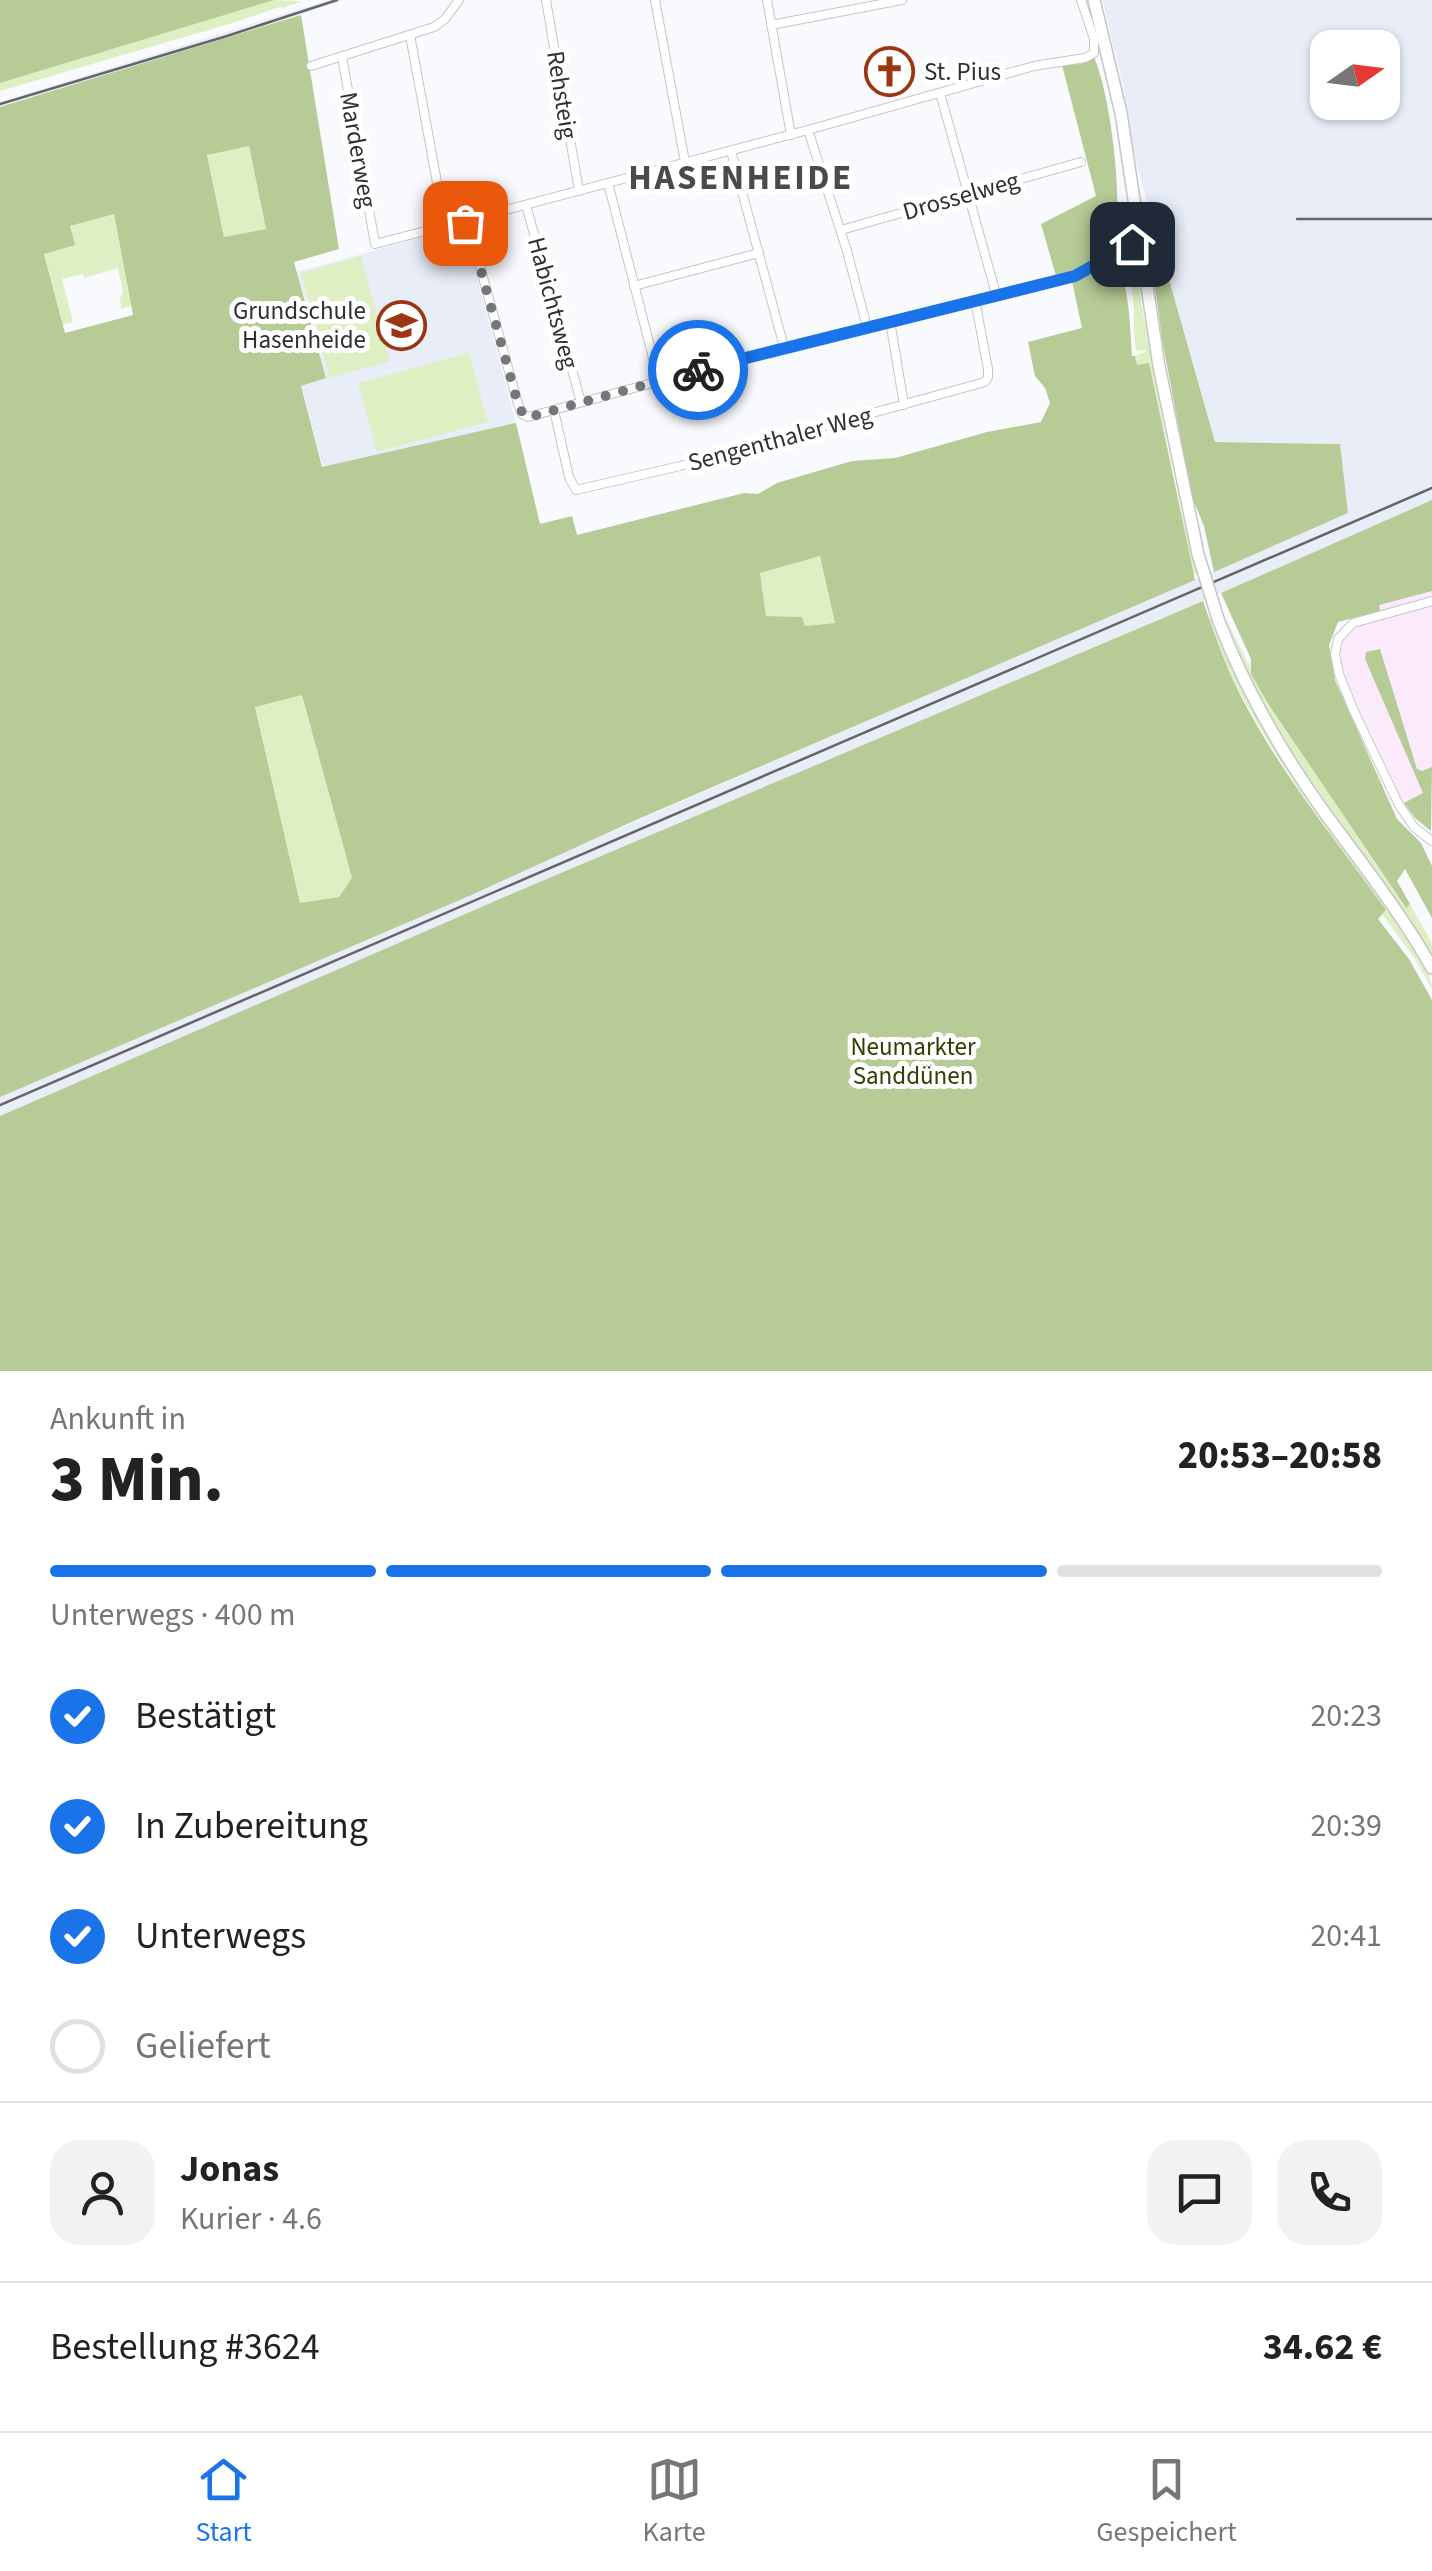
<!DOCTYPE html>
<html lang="de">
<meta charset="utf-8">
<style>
:root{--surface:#fff;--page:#f2f2f2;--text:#222;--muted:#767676;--line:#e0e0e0;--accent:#1a73e8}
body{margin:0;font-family:"Source Sans 3",sans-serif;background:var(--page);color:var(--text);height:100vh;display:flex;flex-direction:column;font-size:38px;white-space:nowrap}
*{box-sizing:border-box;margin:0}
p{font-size:32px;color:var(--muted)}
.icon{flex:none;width:55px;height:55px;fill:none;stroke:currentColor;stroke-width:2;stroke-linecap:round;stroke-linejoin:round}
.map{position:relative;height:1371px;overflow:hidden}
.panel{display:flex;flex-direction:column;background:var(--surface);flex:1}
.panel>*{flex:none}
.needle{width:65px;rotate:76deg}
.buttons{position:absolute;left:1310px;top:30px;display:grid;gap:20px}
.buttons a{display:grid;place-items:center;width:90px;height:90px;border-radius:20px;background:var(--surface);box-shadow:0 2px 8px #0004;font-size:50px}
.pin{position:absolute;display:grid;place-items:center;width:85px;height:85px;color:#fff;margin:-42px;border-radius:20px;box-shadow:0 5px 15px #0006}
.courier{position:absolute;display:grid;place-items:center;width:100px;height:100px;margin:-50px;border:8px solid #1a73e8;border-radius:50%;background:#fff;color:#222;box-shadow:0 2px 12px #0007}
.overview em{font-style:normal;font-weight:800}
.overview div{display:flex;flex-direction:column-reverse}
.overview{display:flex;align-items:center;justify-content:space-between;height:170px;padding:0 50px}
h1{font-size:65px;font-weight:800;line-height:75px}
.bar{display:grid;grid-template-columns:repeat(4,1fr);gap:15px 10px;align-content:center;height:120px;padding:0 50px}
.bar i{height:12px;border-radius:8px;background:var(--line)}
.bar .current{background:var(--accent)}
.bar p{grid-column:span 4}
.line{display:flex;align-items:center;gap:25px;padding:0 50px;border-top:2px solid var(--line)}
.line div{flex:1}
.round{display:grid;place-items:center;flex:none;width:105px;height:105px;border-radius:30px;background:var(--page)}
ol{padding:0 50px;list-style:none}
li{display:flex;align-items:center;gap:30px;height:110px}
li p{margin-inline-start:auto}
li .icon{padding:10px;border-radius:50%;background:var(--accent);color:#fff;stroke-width:4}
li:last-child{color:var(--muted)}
li i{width:55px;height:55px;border:5px solid var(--line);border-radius:50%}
.menu{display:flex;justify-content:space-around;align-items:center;height:140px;border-top:2px solid var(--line);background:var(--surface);font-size:28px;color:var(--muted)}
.menu a{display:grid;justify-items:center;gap:5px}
.menu .current{color:var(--accent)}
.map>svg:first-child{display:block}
</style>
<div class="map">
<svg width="1432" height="1371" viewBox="0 0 1432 1371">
<rect width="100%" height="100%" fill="#f9fafe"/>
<!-- commercial -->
<polygon fill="#fbeafc" points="1432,591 1432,767 1422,771 1417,769 1380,649 1365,659 1424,793 1404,803 1346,680 1340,657 1344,641 1357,628 1365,615 1379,611 1378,605"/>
<!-- built -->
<g fill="#e9edf8" fill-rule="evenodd">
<polygon points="329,0 344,0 228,38 0,107 0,102"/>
<path d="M1102 0H1432V500L1221 593 509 895 0 1116V1097L1347 513 1339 444 1215 442 1135 158 1123 86ZM1328 48H1382V102H1328Z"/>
<polygon points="456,228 462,229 465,233 516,423 323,468 301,386 326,377 297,272"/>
</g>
<!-- green -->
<g fill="#def0c3">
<polygon points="274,0 302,1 283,8 280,7 229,24 0,91 0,83"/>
<polygon points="249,146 266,229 224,237 207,154"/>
<polygon points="114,213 131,306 121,309 120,298 123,292 118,268 84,278 83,274 62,279 73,322 63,325 44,253 74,245 70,226"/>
<path d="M1124 253 1130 254 1134 261C1153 365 1169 471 1197 574L1193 575 1149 364 1136 365 1135 356 1147 351 1136 350C1131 317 1139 283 1119 254Z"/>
<polygon points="361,256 390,361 330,378 301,273"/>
<polygon points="469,353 488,422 377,452 358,383"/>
<polygon points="820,556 835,623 805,626 802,617 766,616 760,573"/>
<path d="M1205 606 1211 621H1213C1230 661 1247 701 1269 739 1281 758 1294 778 1307 797 1331 831 1432 955 1432 989L1415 959 1382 914 1386 911C1333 838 1278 766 1236 685 1223 660 1214 633 1205 606Z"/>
<path d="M1225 617 1269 705 1405 907 1410 904 1432 943V957C1387 882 1330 816 1284 742 1260 702 1242 660 1225 617Z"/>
<polygon points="302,694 352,879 339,897 300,904 255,706"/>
<polygon points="95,754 103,782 69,790 62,762"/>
</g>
<!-- forest -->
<g fill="#b6cb95" fill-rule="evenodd">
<polygon points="0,0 274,0 0,83"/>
<path d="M301 15 339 249 294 262 326 378 301 386 322 467 516 423 540 524 572 516 577 535 744 493 758 494 777 483 852 461 895 458 987 432 1041 422 1050 403 1045 388 1035 376 1028 342 1082 328 1070 272 1056 276 1041 224 1096 196 1062 65 1081 64 1094 57C1109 92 1119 174 1117 212 1117 223 1109 231 1108 242 1107 252 1116 261 1120 270 1130 297 1130 327 1132 356H1135L1137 365 1149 363 1195 580 636 820 469 896 0 1097V107ZM249 146 266 229 224 237 207 155ZM114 214 133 315 65 333 44 254 75 245 70 226ZM820 556 835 623 805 626 802 617 766 616 760 573ZM302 695 352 878 339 897 300 903 255 707Z"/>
<polygon points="1161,251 1215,442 1340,444 1348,513 1214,572 1204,526 1192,497 1162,339 1154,280 1160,275 1155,253"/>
<polygon points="1432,500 1432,591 1379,605 1380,611 1338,622 1329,645 1335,680 1397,819 1421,843 1432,866 1432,918 1405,869 1397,881 1410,904 1406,908 1269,705 1251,674 1251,659 1221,593"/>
<path d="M1203 601C1212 627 1221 654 1233 680 1272 763 1333 836 1386 910L1378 919 1409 959 1432 1000V1371H0V1116L509 895Z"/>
<polygon points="1380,649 1417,769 1422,771 1432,767 1431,831 1415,818 1404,803 1423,793 1365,659 1366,652"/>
</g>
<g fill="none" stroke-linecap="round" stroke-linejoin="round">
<defs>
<g id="minor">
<polyline points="546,0 579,191"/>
<polyline points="655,0 685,162"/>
<polyline points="767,0 791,135"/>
<polyline points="771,25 902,0"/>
<polyline points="410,35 445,226"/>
<polyline points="342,56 375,244 456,223 468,223 483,216 808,130 1034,66 1085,58 1094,53 1094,39 1081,0"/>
<polyline points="311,66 434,27 445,19 459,0"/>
<polyline points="940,93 996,294"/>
<polyline points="808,130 847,251 867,327"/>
<polyline points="731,151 784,347"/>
<polyline points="608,183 659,381"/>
<polyline points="526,205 581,402"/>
<polyline points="468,223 518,404 522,414 528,417 784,347 1075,276 1123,247 1139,242"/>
<polyline points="841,230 1081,162"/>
<polyline points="634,286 759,253"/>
<polyline points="890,321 904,405"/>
<polyline points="554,410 569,477 576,490 680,466 985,382 988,377 988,369 975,300"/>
<polyline points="1432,601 1353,623 1338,639 1335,654 1339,674 1353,709 1399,805 1414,827 1432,841"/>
</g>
<g id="secondary">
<polyline points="1094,0 1121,113 1159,366 1198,554"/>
<path d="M1218 619C1244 687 1280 750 1322 809 1360 861 1400 911 1432 968"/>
</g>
</defs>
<!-- minor casing -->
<use href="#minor" stroke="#c3c5c8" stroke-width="10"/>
<!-- secondary casing -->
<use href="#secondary" stroke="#c3c5c8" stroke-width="14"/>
<!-- minor -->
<use href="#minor" stroke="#fff" stroke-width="8"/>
<!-- secondary -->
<use href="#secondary" stroke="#fff" stroke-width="11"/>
<!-- rail -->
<g stroke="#646566" stroke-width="2.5">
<polyline points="0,104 227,36 337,0"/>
<polyline points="1297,219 1432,219"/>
<polyline points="0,1105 1432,488"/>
</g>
<defs>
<polyline id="secondary-bridge" points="1198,554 1218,619"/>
</defs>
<!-- secondary-bridge casing -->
<use href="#secondary-bridge" stroke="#c3c5c8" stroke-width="14" stroke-linecap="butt"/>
<!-- secondary-bridge -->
<use href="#secondary-bridge" stroke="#fff" stroke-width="11"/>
</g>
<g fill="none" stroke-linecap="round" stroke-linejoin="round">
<!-- done -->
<polyline stroke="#767779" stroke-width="10" stroke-dasharray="0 18" points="465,223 468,224 518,404 524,416 530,417 698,370"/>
<!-- route -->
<polyline stroke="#1a73e8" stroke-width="12" points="698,370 1075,276 1132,244"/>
</g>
<!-- icons -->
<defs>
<symbol id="church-ring" viewBox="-11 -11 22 22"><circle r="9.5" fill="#fff" stroke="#9c3512" stroke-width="1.5"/><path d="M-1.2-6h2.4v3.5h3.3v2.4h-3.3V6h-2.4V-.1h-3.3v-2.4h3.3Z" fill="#9c3512"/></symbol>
<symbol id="school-ring" viewBox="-11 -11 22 22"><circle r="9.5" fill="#fff" stroke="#9c3512" stroke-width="1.5"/><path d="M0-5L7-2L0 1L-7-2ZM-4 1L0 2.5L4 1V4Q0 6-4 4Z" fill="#9c3512"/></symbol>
</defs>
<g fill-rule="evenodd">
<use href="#church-ring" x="862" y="44" width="55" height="55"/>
<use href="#school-ring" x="374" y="298" width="55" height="55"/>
</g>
<g text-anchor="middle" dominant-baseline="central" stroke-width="10" stroke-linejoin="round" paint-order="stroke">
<!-- poi labels -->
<g font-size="25" fill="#2f3031" stroke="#fff" text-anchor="start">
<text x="924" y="72">St. Pius</text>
<text x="366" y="311" text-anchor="end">Grundschule<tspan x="366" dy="29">Hasenheide</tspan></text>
</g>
<!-- street labels -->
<g font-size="25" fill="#2f3031" stroke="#fff">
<text transform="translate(562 95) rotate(81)">Rehsteig</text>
<text transform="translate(358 150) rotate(80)">Marderweg</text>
<text transform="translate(961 196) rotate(-16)">Drosselweg</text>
<text transform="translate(553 303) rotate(75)">Habichtsweg</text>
<text transform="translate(780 439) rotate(-15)">Sengenthaler Weg</text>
</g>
<!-- park labels -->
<g font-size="25" fill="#304103" stroke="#fff">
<text x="913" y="1047">Neumarkter<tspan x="913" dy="29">Sanddünen</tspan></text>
</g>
<!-- district labels -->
<g font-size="35" font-weight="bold" letter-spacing="2.5" fill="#484a4c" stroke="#fff">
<text x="741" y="178">HASENHEIDE</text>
</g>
</g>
</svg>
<div class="buttons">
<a><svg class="needle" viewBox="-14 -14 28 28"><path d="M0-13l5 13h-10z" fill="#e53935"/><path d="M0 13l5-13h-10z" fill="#767676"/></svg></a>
</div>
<div class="pin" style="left:465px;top:223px;background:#ea580c"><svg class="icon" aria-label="bag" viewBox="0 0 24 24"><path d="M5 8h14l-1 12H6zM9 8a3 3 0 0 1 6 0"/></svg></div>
<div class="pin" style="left:1132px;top:244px;background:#1f2937"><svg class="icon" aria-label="home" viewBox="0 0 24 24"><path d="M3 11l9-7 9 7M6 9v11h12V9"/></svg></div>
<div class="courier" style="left:698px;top:370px"><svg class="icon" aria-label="bike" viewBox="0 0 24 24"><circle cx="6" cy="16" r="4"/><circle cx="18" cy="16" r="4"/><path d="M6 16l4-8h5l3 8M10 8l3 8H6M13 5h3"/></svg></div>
</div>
<section class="panel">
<div class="overview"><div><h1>3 Min.</h1><p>Ankunft in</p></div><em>20:53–20:58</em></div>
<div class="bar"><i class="current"></i><i class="current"></i><i class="current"></i><i></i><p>Unterwegs · 400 m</p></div>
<ol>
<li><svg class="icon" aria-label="check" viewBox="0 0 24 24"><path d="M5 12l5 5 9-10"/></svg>Bestätigt<p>20:23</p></li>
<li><svg class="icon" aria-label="check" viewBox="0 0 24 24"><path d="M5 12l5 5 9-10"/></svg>In Zubereitung<p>20:39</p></li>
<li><svg class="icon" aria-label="check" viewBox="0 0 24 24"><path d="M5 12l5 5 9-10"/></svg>Unterwegs<p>20:41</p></li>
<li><i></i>Geliefert</li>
</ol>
<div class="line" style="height:180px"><a class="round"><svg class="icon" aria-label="person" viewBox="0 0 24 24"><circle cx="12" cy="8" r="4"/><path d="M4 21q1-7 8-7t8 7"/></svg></a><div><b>Jonas</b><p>Kurier · 4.6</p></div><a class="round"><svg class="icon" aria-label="chat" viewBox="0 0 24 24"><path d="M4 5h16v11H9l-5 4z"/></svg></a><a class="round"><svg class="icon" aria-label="phone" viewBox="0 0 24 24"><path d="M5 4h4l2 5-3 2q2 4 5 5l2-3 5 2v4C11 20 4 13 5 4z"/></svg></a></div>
<div class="line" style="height:130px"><div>Bestellung #3624</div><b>34.62 €</b></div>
</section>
<nav class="menu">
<a class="current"><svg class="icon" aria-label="home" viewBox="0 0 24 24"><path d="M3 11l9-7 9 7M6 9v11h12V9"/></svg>Start</a>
<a><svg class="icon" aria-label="map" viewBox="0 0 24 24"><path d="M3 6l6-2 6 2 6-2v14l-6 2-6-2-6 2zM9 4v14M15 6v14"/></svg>Karte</a>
<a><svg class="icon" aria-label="saved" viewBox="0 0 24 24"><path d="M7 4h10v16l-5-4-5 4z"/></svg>Gespeichert</a>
</nav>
